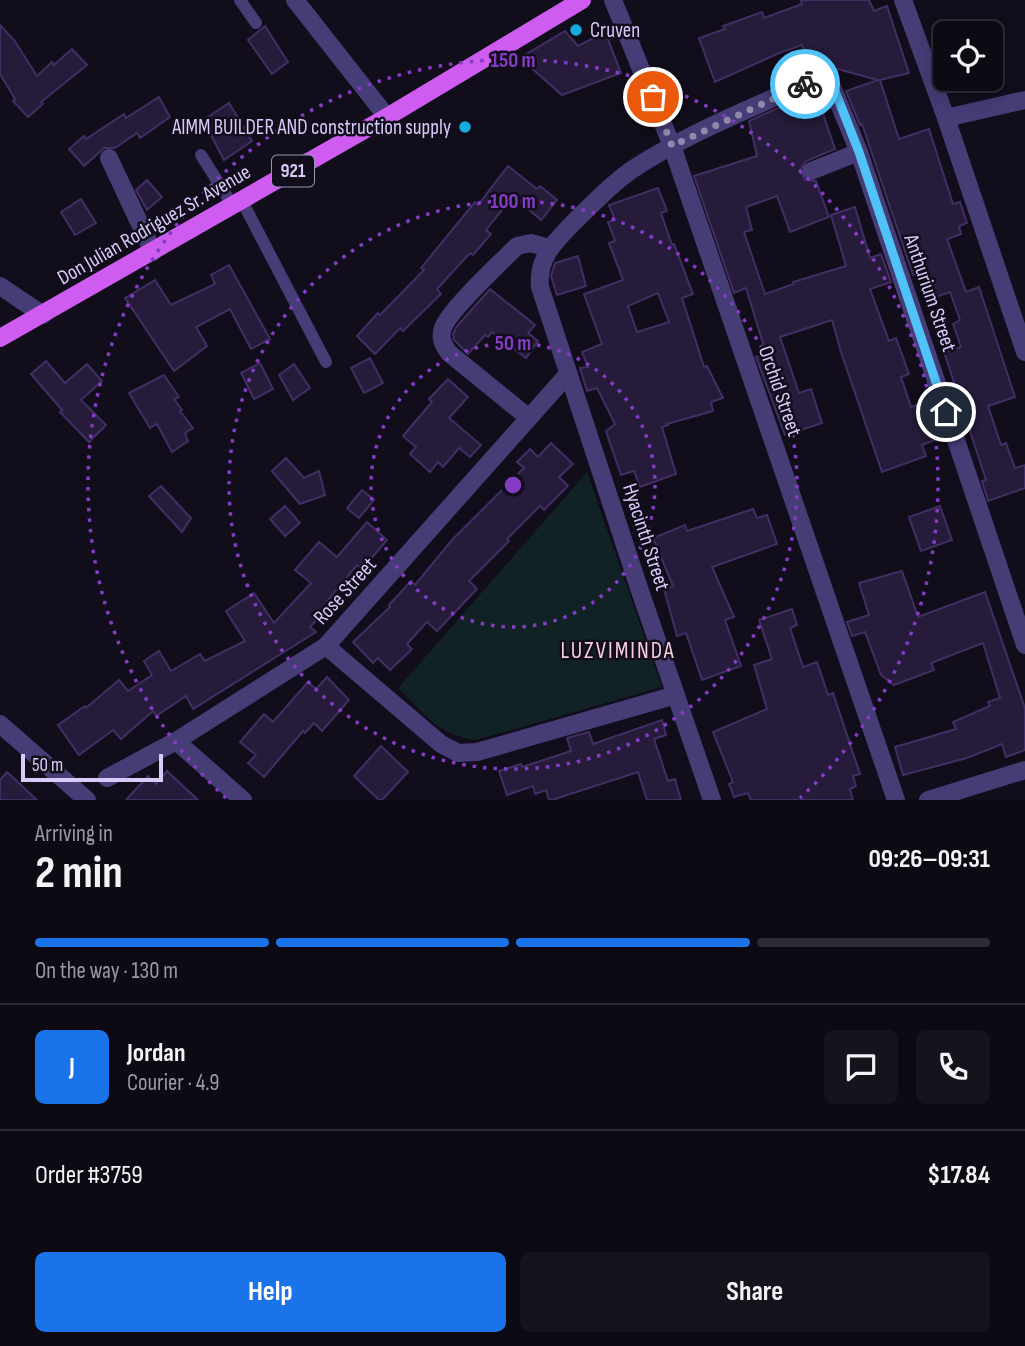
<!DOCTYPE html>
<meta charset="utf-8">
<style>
:root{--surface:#0d0a14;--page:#16131d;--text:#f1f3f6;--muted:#9a9aa0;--line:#2d2b34;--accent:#1a73e8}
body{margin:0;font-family:"Sofia Sans Condensed",sans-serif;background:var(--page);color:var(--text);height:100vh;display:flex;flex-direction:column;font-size:26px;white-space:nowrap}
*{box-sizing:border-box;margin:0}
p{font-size:23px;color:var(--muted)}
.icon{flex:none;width:38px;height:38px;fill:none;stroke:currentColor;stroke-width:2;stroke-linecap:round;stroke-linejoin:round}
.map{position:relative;height:800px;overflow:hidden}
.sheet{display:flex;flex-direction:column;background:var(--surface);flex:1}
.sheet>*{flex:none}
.tools{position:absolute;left:933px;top:21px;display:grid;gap:14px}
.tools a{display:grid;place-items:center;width:70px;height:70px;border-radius:10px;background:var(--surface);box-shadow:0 4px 18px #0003,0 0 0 2px var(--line);font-size:35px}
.scale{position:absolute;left:21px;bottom:18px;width:142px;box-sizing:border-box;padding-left:7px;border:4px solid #d8cbfa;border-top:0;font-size:19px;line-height:24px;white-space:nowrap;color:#d8cbfa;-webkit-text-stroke:5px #110d1b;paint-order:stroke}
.pin{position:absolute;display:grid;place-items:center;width:60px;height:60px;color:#fff;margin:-30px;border:4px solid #fff;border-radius:50%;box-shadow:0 2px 7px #0007}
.courier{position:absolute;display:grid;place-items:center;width:70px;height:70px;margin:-35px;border:5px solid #4fc3f7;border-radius:50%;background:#fff;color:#222;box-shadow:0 2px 9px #0007}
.headline em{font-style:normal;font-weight:700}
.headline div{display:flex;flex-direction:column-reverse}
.headline{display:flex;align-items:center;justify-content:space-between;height:119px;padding:0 35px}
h1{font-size:46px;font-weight:700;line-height:52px}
.bar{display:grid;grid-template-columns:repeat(4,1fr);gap:10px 7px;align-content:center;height:84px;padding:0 35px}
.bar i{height:9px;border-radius:5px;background:var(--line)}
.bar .current{background:var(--accent)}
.bar p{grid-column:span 4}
.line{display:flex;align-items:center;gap:18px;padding:0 35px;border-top:2px solid var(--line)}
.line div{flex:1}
.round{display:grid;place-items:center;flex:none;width:74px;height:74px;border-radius:10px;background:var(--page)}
.cta{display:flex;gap:14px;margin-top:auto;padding:14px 35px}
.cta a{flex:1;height:80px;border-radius:10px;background:var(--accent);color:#fff;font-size:28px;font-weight:700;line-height:80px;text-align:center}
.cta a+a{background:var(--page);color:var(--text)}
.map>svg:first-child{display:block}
</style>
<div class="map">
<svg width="1025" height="800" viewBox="0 0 1025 800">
<rect width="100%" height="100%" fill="#110d1b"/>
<!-- green -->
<path fill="#102224" d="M587 472 662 687 476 740C439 736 424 713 398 688Z"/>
<!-- building -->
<g fill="#261b3a" stroke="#412f64" stroke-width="2" fill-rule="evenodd">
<polygon points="801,0 869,0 874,11 887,6 909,73 880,80 899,139 929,129 953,204 960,202 967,223 959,226 961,234 947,239 966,292 979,287 1015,397 988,406 1001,445 1006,443 1015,468 1025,465 1025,488 988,501 982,481 986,480 944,352 961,347 953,324 960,320 950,292 933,298 924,271 913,275 862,124 860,125 846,91 878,80 808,61 802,45 779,53 715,82 699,38 725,29 723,26 762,12 764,18 802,4"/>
<polygon points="0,25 14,40 37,76 52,62 54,65 72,49 87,65 41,102 43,104 28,117 13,101 15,99 0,74"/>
<polygon points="265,26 288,62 272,74 248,40"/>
<polygon points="565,31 578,46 605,32 621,73 562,95 520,58"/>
<polygon points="159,97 170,117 140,138 137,133 115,148 104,148 84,166 69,149 84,136 86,139 124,114 126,118"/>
<polygon points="818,99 835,149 806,161 800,170 805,180 816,181 829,217 790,232 777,196 746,207 752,230 744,232 765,294 794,284 793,282 846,266 831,215 855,207 870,258 881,254 891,282 870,289 889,341 896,338 909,374 901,377 911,407 916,405 924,427 933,424 938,439 922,445 926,456 882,472 841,352 832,320 780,337 799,393 811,389 822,423 785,435 756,357 766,353 746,288 734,293 694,176 757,156 749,121 796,100 798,106"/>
<polygon points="229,103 252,141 224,160 203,120"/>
<polygon points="508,166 537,189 540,186 557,200 541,220 513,196 486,230 491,234 473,255 470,253 437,289 441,294 403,331 400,328 375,354 357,336 378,313 380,315 424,270 421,268 475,202 478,205"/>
<polygon points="147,180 162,197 147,210 136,190"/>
<path d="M658 188 667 211 661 213 672 245 674 244 693 294 682 298 704 367 707 366 723 398 711 402 713 411 667 424 668 425 662 427 676 474 640 487 634 471 621 475 606 431 615 424 597 388 587 391 580 368 588 367 582 352 602 344 584 294 623 280 609 243 615 241 608 222 615 220 609 205ZM658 293 669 322 637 332 628 306Z"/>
<polygon points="81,199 96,223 75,235 61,212"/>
<polygon points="578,256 586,286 557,295 551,276 555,263"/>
<polygon points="229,265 270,339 251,349 230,309 196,327 207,346 174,371 125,298 155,280 171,305 215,284 211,275"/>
<polygon points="490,289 535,325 528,333 538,341 526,358 492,332 488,337 485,335 468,354 454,340 453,334 457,326"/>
<polygon points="370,358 383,383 364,393 351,368"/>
<polygon points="46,361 65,383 87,364 102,381 81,400 106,425 89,442 60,412 62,410 31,374"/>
<polygon points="260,363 273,389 254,399 241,373"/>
<polygon points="294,364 310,388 293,400 279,375"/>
<polygon points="164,375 179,397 174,399 182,410 180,411 193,428 185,433 188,441 172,452 157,424 150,428 129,393"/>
<polygon points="448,379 468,397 449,418 481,445 470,457 459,448 443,467 438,462 430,472 410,454 416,447 403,436 432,402 429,399"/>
<polygon points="551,443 573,464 559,477 568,486 544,510 540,506 507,539 509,541 469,581 477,589 437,631 427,622 407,644 412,649 390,670 378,658 373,663 353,642 390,607 389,605 411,581 415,585 452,540 524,468 517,462 530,449 538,457"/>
<polygon points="286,458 304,478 319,471 325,495 300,504 272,471"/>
<polygon points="161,486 191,518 182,532 149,496"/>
<polygon points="362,490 374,500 359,518 347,508"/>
<polygon points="285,506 300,523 285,536 270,519"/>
<polygon points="940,506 952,540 921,551 909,517"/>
<polygon points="753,509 757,518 767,515 777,544 712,567 734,617 725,620 741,666 702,680 686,633 677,636 664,589 673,586 653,538 685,525 687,531"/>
<polygon points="367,522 387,540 362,569 357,565 327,601 331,604 310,627 316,632 193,709 186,696 156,716 153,711 121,739 113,730 79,755 58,725 85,706 86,708 119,680 128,691 152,675 144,661 159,651 171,671 200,654 205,661 245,641 226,611 254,593 274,623 311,583 295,570 319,542 337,557"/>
<polygon points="902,571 918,617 985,592 1025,708 1025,750 1006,757 1002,744 967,758 903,775 895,747 956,729 953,722 990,706 988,702 1000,698 983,643 931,663 934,670 894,685 881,675 865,632 852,636 847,622 869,615 859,583"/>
<polygon points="792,609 797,625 790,628 803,667 817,662 828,695 833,693 860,774 853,776 856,786 850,789 853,800 751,800 748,793 734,797 729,784 733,782 713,732 767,709 754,665 772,659 759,620"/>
<polygon points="327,677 349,700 322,731 314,723 305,733 303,731 264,777 248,763 256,755 240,742 264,714 273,722 308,682 316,689"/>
<polygon points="662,720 666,735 654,739 668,781 675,779 681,800 647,800 638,772 552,800 549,800 546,790 535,794 533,786 507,795 499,771 521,764 522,767 571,751 567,738 589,732 593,744"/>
<polygon points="381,746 408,772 382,800 379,800 354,776"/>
<polygon points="167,771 198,800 126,800 148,776 156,784"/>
<polygon points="7,772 37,800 0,800 0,780"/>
</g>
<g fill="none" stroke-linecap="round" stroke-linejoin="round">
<!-- lane -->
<g stroke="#463c76" stroke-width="12">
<polyline points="240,0 256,23"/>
<polyline points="201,155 233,206"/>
<polyline points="242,201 326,362"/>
</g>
<!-- street -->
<g stroke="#463c76" stroke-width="18">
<polyline points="295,0 387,117"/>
<polyline points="613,0 672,146 896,800"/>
<polyline points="903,0 946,118 1025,352"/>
<polyline points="946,118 1025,100"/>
<polyline points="109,158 153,252"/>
<polyline points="811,171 859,152"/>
<polyline points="0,286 43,315"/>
<path d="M529 418 449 353C444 346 439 338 443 328 449 310 501 262 517 246L531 243 548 248"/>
<polyline points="326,646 441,744 458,753 477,752 676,695"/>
<polyline points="0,724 87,800"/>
<polyline points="176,741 243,800"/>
<polyline points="107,778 176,741 326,646 568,374"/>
<path d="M712 800 639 588 540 287C537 256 557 240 577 219 595 202 612 183 633 169 688 133 752 108 812 81L825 80 830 82 859 152 1025 645"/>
<polyline points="928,800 1025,770"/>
</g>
<!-- primary -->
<polyline stroke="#ce5cf0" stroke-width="18" points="0,338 387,117 582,0"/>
</g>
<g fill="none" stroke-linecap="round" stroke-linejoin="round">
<!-- done -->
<polyline stroke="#9288ac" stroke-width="7" stroke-dasharray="0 12.6" points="653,97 672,146 805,84"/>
<!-- route -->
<polyline stroke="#4fc3f7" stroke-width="9" points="805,84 818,79 830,82 833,86 859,152 946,412"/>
</g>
<!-- distance rings -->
<g fill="none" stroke="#843cc5" stroke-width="3.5" stroke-dasharray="3.5 7">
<circle cx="513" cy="485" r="142"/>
<circle cx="513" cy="485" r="284"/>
<path d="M226 798A425 425 0 1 1 800 798"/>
</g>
<!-- markers -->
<g fill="#14acde" stroke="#110d1b" stroke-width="2.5">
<circle cx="576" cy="30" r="7"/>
<circle cx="465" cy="127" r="7"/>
</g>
<g text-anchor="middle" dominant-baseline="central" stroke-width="5" stroke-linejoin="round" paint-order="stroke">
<!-- shield labels -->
<rect fill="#110d1b" stroke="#9c92b7" stroke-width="2" x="272" y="155.5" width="42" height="31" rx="5"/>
<g font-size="19" font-weight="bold" fill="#d8cbfa">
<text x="293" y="171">921</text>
</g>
<!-- poi labels -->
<g font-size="21" fill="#d8cbfa" stroke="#110d1b" text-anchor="start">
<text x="590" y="30">Cruven</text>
<text x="451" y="127" text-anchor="end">AIMM BUILDER AND construction supply</text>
</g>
<!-- street labels -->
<g font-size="21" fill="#d8cbfa" stroke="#110d1b">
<text transform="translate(154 225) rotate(-30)">Don Julian Rodriguez Sr. Avenue</text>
<text transform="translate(930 293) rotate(71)">Anthurium Street</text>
<text transform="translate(780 391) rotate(71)">Orchid Street</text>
<text transform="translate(646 537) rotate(72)">Hyacinth Street</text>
<text transform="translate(345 591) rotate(-48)">Rose Street</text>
</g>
<!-- neighbourhood labels -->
<g font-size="23" letter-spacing="2" fill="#facde3" stroke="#110d1b">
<text x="618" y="651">LUZVIMINDA</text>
</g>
</g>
<circle cx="513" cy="485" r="10" fill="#843cc5" stroke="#110d1b" stroke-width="3.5"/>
<g font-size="21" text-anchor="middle" font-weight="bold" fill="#843cc5" stroke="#110d1b" stroke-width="5" stroke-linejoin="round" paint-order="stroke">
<text x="513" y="67">150 m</text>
<text x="513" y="208">100 m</text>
<text x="513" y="350">50 m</text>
</g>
</svg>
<div class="tools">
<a><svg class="icon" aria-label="locate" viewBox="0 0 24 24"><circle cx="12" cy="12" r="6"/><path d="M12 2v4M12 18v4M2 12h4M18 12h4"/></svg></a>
</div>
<div class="scale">50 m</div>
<div class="pin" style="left:653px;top:97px;background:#ea580c"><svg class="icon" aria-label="bag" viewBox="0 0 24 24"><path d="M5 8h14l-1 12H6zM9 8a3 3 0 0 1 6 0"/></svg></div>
<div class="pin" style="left:946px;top:412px;background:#1f2937"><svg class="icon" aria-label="home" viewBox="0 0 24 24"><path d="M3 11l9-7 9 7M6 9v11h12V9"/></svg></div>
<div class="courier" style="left:805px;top:84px"><svg class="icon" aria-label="bike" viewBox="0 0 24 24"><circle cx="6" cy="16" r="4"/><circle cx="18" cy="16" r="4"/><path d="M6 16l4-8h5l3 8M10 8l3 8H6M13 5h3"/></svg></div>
</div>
<section class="sheet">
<div class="headline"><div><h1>2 min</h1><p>Arriving in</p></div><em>09:26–09:31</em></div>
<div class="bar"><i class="current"></i><i class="current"></i><i class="current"></i><i></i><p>On the way · 130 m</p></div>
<div class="line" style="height:126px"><b class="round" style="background:var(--accent);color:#fff">J</b><div><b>Jordan</b><p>Courier · 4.9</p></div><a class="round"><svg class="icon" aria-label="chat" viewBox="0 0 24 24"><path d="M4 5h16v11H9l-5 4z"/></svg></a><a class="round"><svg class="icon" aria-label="phone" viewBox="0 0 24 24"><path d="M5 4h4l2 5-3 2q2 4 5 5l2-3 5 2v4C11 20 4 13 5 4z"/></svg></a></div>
<div class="line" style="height:91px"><div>Order #3759</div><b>$17.84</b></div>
<div class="cta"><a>Help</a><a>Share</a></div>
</section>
